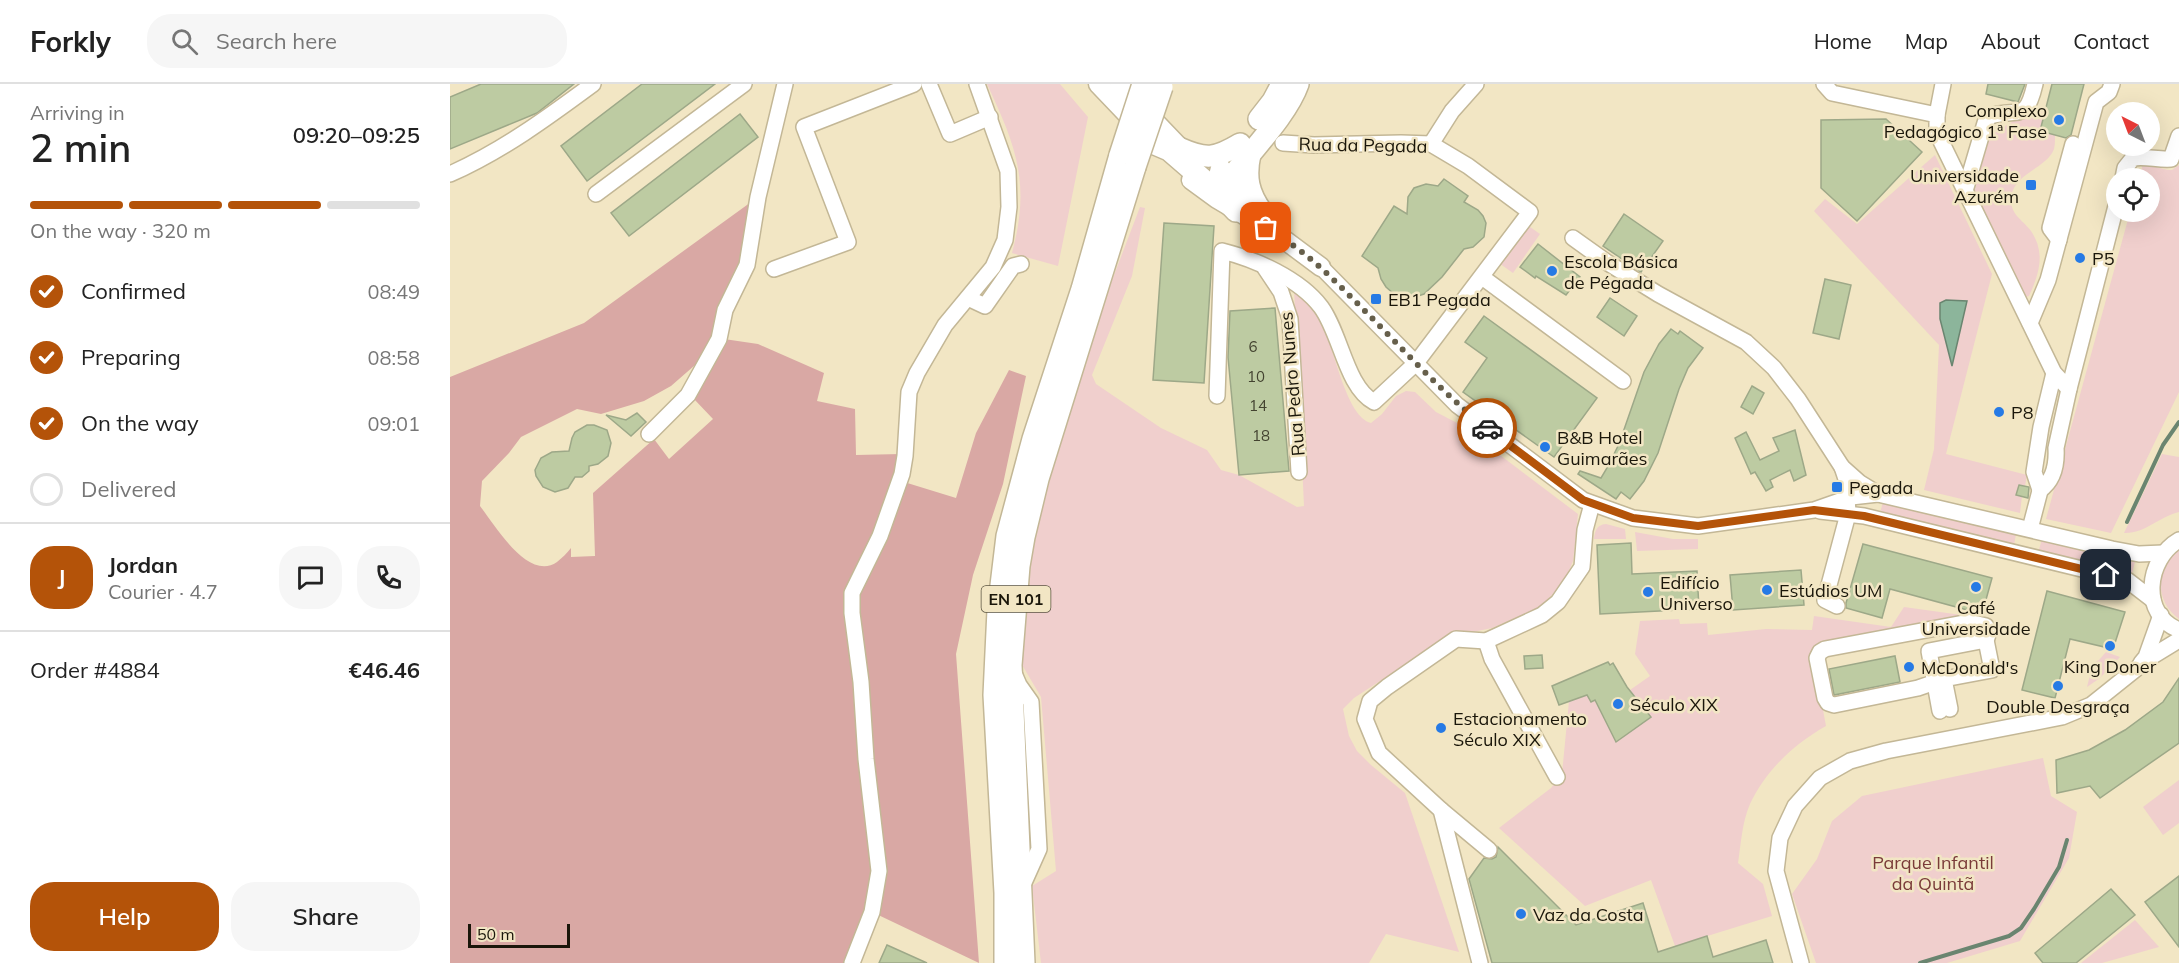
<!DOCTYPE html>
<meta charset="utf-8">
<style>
:root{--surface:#fff;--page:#f6f6f6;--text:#222;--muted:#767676;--line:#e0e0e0;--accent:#b45309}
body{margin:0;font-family:Mulish,sans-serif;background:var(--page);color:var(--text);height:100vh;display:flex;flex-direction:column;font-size:22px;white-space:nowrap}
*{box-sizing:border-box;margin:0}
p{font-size:20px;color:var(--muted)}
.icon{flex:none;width:33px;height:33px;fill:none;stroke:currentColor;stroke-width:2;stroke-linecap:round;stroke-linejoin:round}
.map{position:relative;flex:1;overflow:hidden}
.side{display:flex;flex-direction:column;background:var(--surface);width:450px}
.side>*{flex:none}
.needle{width:39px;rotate:318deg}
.buttons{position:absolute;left:1656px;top:18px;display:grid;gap:12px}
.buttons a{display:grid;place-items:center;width:54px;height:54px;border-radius:50%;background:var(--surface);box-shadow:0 6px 24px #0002;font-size:30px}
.scale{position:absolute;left:18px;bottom:15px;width:102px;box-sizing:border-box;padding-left:6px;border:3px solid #1a160a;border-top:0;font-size:16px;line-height:21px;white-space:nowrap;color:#1a160a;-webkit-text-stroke:4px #f2e6c4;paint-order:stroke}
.pin{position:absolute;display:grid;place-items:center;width:51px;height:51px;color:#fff;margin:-26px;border-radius:12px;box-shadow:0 3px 9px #0006}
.courier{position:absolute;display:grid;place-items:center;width:60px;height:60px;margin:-30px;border:4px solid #b45309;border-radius:50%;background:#fff;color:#222;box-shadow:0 2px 8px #0007}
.summary em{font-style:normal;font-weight:600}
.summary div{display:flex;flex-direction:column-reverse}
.summary{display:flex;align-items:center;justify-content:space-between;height:102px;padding:0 30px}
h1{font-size:39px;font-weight:600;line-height:45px}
.bar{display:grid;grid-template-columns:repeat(4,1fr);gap:9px 6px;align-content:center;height:72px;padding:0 30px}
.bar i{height:8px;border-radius:4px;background:var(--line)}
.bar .on{background:var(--accent)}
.bar p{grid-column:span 4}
.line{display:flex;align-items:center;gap:15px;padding:0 30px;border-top:2px solid var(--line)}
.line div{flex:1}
.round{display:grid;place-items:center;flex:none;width:63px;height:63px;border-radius:24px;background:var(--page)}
ol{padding:0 30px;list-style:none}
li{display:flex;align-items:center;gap:18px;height:66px}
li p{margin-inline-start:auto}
li .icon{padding:6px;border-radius:50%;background:var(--accent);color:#fff;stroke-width:4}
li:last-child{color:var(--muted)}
li i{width:33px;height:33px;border:3px solid var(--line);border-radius:50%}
.action{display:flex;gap:12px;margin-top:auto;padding:12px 30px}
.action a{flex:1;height:69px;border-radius:24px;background:var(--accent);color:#fff;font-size:24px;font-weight:600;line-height:69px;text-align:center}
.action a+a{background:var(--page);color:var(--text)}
header{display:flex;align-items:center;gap:36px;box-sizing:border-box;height:84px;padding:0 30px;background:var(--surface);border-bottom:2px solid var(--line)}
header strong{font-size:28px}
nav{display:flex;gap:33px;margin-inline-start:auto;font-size:21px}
.search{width:420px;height:54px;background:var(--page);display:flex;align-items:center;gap:15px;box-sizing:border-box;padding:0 21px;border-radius:24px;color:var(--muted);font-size:22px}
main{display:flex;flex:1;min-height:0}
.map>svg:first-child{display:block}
</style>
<header>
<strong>Forkly</strong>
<div class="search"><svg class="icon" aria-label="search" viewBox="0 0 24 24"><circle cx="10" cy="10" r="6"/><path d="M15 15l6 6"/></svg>Search here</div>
<nav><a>Home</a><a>Map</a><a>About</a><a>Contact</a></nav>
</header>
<main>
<section class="side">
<div class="summary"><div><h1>2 min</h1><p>Arriving in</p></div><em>09:20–09:25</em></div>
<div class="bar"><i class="on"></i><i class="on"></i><i class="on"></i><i></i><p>On the way · 320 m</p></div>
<ol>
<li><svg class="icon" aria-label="check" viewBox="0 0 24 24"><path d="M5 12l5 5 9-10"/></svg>Confirmed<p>08:49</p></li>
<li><svg class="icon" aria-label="check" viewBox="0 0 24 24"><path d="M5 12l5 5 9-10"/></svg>Preparing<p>08:58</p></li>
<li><svg class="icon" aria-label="check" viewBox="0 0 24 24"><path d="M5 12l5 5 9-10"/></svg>On the way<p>09:01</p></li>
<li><i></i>Delivered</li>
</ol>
<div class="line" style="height:108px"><b class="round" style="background:var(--accent);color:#fff">J</b><div><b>Jordan</b><p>Courier · 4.7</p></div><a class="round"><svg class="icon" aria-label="chat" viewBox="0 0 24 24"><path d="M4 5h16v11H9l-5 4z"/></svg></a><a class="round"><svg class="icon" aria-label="phone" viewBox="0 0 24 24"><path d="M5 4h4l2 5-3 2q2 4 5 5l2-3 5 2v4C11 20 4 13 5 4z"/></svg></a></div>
<div class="line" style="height:78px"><div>Order #4884</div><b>€46.46</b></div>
<div class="action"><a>Help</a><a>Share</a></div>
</section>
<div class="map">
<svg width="1729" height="879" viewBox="0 0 1729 879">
<rect width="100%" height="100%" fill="#f2e6c4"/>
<!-- green -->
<g fill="#f0cfcd">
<path d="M537 0H610L638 33 608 182 562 169C581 99 566 62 537 0Z"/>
<path d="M1583 25H1596L1590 47 1605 51C1605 56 1605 61 1604 65 1596 86 1561 89 1561 117 1562 132 1573 136 1581 147 1596 169 1589 190 1579 212L1572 214 1523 113 1539 52Z"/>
<polygon points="1485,71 1542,190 1496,370 1577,391 1575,402 1569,401 1566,410 1572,412 1570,429 1474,406 1484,365 1489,261 1364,127 1375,115 1407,140"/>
<polygon points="1693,80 1718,86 1722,86 1729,81 1729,308 1661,449 1596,435 1680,128 1700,128 1700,94 1689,94"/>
<path d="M690 123 695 124 682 192 642 291 646 300 711 344 757 366 771 386 789 391 847 423 854 422 844 205C856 217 868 231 875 246 885 269 897 333 921 339L932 330 946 312 956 307 965 308 986 328 1009 340 1128 430 1123 477 1114 499 1090 523 1042 544 1013 550 956 580 904 614 893 625 899 652 907 667 921 681 955 709 1009 868 936 850 919 879H591L582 802 606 787 591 613 568 574 574 513 587 443 606 370 658 207Z"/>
<polygon points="1066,133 1090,150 1063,189 1039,172"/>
<path d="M1712 370 1729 373V428C1709 433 1694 450 1674 449Z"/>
<polygon points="1433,418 1566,450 1564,461 1430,429"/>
<path d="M1156 440 1175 445 1176 455H1144C1145 447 1146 441 1156 440Z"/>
<polygon points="1185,448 1223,455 1248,455 1248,465 1187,467"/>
<polygon points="1592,455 1685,478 1681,493 1588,469"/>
<path d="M1729 465V535C1705 518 1704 483 1729 465Z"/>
<path d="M1454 523 1526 533 1363 572 1376 642C1344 660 1316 686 1300 720 1292 738 1291 760 1288 779L1313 800 1322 832 1225 862 1201 796 1135 822 1049 744 1101 704 1112 690 1119 617 1137 611 1141 618 1145 616 1166 658 1201 633 1180 606 1200 592 1185 570 1190 537 1229 535 1230 540 1257 539 1258 551 1316 545 1362 546 1364 532 1441 543Z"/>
<polygon points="1656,568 1670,573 1650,594 1637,603 1643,579 1649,576"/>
<polygon points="1593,674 1601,712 1627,728 1619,774 1570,857 1497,879 1366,879 1342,810 1367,775 1382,737 1412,712"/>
<polygon points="1729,696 1729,739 1713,751 1693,723"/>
<polygon points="1685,836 1709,863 1652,879 1631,879"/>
</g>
<!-- forest -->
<path fill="#d9a8a4" d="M308 113 297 164 260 268 221 302 194 317 151 330 127 325 71 353 59 369 32 397 30 422C45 441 78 498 107 478 112 474 117 469 121 464V473L145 472 143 409 204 355 219 375 263 335 244 315 274 255 308 260 374 289 367 317 405 325 406 371 451 370 454 398 506 414 526 349 559 286 576 292 553 400 523 491 506 570 529 879 422 828 402 879H0V293L134 239Z"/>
<!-- water -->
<polygon fill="#8cb59b" stroke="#6a8570" stroke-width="1.5" points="1496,216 1517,217 1502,282 1490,235 1490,219"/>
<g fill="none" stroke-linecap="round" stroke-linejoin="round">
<!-- stream -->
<g stroke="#6a8570" stroke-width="4">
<polyline points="1677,438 1713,361 1729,338"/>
<polyline points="1470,879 1559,852 1571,844 1584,825 1609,783 1617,756"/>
</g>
</g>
<!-- building -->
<g fill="#bdcba2" stroke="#9da888" stroke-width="1.5">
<polygon points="31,0 124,0 87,29 0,65 0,13"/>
<polygon points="192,0 265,0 137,97 111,62"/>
<polygon points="1538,0 1575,0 1568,18 1536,10"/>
<polygon points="1602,0 1634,0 1621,51 1616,54 1590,47"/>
<polygon points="290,30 308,53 179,152 161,129"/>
<polygon points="1436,35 1472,68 1407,137 1371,104 1371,36"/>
<polygon points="994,95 1018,112 1014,118 1028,126 1033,132 1036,139 1034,153 1023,163 1014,165 992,193 974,210 965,213 954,213 944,210 936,203 931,195 928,184 912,172 944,122 957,130 958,113 964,104 976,100 988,102"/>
<polygon points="1174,130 1213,157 1191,188 1153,162"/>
<polygon points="714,139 764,142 754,299 703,296"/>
<polygon points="1088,160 1130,193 1116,211 1086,192 1085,194 1070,183"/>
<polygon points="1375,195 1401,201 1389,255 1363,249"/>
<polygon points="1160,214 1187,232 1174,252 1147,233"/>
<polygon points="825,224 839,387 789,391 778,273 780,227"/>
<polygon points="1034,232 1147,314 1104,373 1013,308 1037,274 1015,258"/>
<polygon points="1221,245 1228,250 1230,247 1253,264 1238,284 1229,305 1208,369 1194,397 1180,415 1171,408 1166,415 1128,390 1130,387 1151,394 1157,384 1169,360 1194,288 1209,260"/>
<polygon points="1302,302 1314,309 1303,330 1291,323"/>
<polygon points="187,329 196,338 181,352 156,331 176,336"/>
<polygon points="137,341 144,341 157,346 161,359 158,372 148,380 139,382 139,387 132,393 125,393 118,404 105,408 93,403 86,392 85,386 91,374 102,368 119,367 122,354 125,348"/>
<polygon points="1345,346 1356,391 1344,397 1340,386 1320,396 1323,403 1316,407 1305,388 1301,390 1285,354 1296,348 1310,376 1329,367 1323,354"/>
<polygon points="1569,401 1579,403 1578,414 1566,411"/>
<polygon points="1181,459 1182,490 1247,487 1249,525 1150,530 1147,461"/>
<polygon points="1413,460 1542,494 1532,530 1440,505 1432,534 1396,524 1396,519"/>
<polygon points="1351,486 1354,521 1283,526 1280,491"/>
<polygon points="1597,507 1675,528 1663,565 1620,555 1605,614 1572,606"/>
<polygon points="1092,571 1093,584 1075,585 1074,572"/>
<polygon points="1445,572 1450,598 1384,611 1379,585"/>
<polygon points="1158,578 1160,581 1163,579 1177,603 1201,633 1166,658 1145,616 1141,618 1137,611 1109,621 1102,602"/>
<polygon points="1729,594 1729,659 1650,714 1640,702 1607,709 1606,676 1639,666 1675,646 1713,618"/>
<polygon points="1048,763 1126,841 1193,819 1208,868 1257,852 1263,873 1316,856 1323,879 1042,879 1019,795 1034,774 1042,775 1046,773"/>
<polygon points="1729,792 1729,863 1695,818"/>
<polygon points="1661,805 1685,831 1626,879 1593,879 1585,869"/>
<polygon points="437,861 477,879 429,879"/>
</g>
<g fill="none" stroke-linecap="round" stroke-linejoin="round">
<defs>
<g id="minor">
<polyline points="479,0 500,50 540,33"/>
<polyline points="1374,0 1382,9 1487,31 1487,49 1604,289 1619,305"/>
<polyline points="1487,31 1493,0"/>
<polyline points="981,60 1002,27 1026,0"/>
<path d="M0 90C52 67 97 34 143 0"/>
<path d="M1673 94 1675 84 1683 74C1696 72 1708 76 1721 75L1729 52"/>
<path d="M1515 107 1535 39 1540 32C1571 24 1576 38 1585 0"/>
<polyline points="146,110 294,0"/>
<polyline points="1123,154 1158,179 1208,210 1296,258 1324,284 1348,315 1392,383 1410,399 1428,410"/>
<polyline points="1609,156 1600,144 1623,60"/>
<polyline points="871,183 1007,321 1133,416 1183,434 1248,442 1364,426 1401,413 1428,410 1662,465 1689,470 1713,469"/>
<polyline points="815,184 831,208 840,235 849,388"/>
<polyline points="324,185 398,158 354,43 464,0"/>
<polyline points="1032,193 1173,297"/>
<polyline points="518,214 535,222 563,182 571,180"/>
<polyline points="1580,239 1598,196 1646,18 1659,8 1662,0"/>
<path d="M767 312 772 167C805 175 850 195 871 223 891 250 896 303 924 318L966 279 1080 128 1018 82 981 60 951 59 864 61 833 59"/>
<polyline points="199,350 238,311 269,255 275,226 297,181 308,113 335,0"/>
<path d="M1590 406C1603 397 1607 381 1606 364L1619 305 1666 122"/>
<polyline points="1590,406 1584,388 1591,343 1604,289"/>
<polyline points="1370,427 1414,432 1677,496 1703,516"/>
<polyline points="1580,445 1592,399"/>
<path d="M1729 456C1696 475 1690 531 1729 546"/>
<polyline points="1387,522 1375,516 1398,430 1396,395 1392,383"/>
<polyline points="1036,557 1042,575 1107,693"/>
<polyline points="1691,579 1696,573 1711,531"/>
<polyline points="563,587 569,601 581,618 589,765 572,803"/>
<polyline points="1494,595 1468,604 1384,621 1378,619 1375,614 1367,574 1370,568 1375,565 1519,538 1536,542 1539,548 1536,556"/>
<polyline points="1490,627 1479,567 1536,556 1542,586 1494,595 1500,625"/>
<polyline points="991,726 1039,766"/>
<polyline points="402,879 422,828 429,787 416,675 411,598 402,529 402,509 430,452 452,390 455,372 459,308 467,289 495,241 543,183 555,156 559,123 558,87 527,0"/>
<polyline points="1030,879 991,726 929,669 915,635 920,617 937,603 1006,555 1036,557 1092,531 1108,518 1132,483 1135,446 1142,420"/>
<polyline points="1351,879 1326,787 1330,754 1345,722 1370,694 1400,677 1436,667 1612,633 1641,621 1701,573 1729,556"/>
</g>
<g id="major">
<polyline points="648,0 690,44"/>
<polyline points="669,0 739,73"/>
<polyline points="741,96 767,115 828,151 871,183"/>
<polyline points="767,97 814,129"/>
</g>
<g id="highway">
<polyline points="809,35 823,17 832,0"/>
<path d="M705 60 719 66 756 98C765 101 773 100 781 94 801 67 837 31 848 0"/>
<path d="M729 64C756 76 765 75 790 60"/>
<path d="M800 70C795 93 798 109 812 128"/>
<path d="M771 86C765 103 775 116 786 127"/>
<polyline points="555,879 555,809 544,611 548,526 557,452 583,355 632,205 670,71"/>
<polyline points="574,879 561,581 569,482 574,453 588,395 685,83"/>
</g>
</defs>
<!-- minor casing -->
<use href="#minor" stroke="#c3b796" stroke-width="18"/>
<!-- major casing -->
<use href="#major" stroke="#c3b796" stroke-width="21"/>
<!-- highway casing -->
<use href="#highway" stroke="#c3b796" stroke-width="24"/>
<!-- minor -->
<use href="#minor" stroke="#fff" stroke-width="15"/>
<!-- major -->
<use href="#major" stroke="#fff" stroke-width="18"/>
<!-- highway -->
<use href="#highway" stroke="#fff" stroke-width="21"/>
<defs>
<g id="highway-bridge">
<polyline points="670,71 693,0"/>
<polyline points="685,83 712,3"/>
</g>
</defs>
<!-- highway-bridge casing -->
<use href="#highway-bridge" stroke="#c3b796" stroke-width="24" stroke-linecap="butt"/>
<!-- highway-bridge -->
<use href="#highway-bridge" stroke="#fff" stroke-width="21"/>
</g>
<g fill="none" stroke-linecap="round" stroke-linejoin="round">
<!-- done -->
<path stroke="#665f4b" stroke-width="6" stroke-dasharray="0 10.8" d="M816 144C853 164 882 194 911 223 952 264 991 308 1037 344"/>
<!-- route -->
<polyline stroke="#b45309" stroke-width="8" points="1037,344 1133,416 1183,434 1248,442 1364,426 1414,432 1656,491"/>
</g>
<!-- markers -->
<g fill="#267ae5" stroke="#f2e6c4" stroke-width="2">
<circle cx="1609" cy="36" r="6"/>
<rect x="1575" y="95" width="12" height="12" rx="3"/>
<circle cx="1630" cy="174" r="6"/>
<circle cx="1102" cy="187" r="6"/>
<rect x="920" y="209" width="12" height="12" rx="3"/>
<circle cx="1549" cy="328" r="6"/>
<circle cx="1095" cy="363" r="6"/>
<rect x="1381" y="397" width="12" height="12" rx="3"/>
<circle cx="1526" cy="503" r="6"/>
<circle cx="1317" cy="506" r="6"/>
<circle cx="1198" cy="508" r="6"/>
<circle cx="1660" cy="562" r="6"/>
<circle cx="1459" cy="583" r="6"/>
<circle cx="1608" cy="602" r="6"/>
<circle cx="1168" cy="620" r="6"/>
<circle cx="991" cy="644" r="6"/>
<circle cx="1071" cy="830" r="6"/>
</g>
<g text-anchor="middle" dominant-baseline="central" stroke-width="5" stroke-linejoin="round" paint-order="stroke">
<!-- number labels -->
<g font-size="15" fill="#434330">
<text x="803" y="262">6</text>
<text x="806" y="292">10</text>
<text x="808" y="321">14</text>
<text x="811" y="351">18</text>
</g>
<!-- shield labels -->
<rect fill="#f2e6c4" stroke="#5b5442" stroke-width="1.5" x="531.5" y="502" width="69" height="26" rx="4.5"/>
<g font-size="16" font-weight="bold" fill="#1a160a">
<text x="566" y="515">EN 101</text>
</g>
<!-- poi labels -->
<g font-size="18" fill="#1a160a" stroke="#f2e6c4" text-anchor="start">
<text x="1597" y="26" text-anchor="end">Complexo<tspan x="1597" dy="21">Pedagógico 1ª Fase</tspan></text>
<text x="1569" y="91" text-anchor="end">Universidade<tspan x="1569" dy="21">Azurém</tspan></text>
<text x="1642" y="174">P5</text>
<text x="1114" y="177">Escola Básica<tspan x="1114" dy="21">de Pégada</tspan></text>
<text x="938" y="215">EB1 Pegada</text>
<text x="1561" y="328">P8</text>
<text x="1107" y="353">B&amp;B Hotel<tspan x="1107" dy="21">Guimarães</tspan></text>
<text x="1399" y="403">Pegada</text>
<text x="1210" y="498">Edifício<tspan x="1210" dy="21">Universo</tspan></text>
<text x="1329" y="506">Estúdios UM</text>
<text x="1526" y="523" text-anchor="middle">Café<tspan x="1526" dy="21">Universidade</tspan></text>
<text x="1660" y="582" text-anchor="middle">King Doner</text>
<text x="1471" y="583">McDonald's</text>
<text x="1180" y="620">Século XIX</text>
<text x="1608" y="622" text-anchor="middle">Double Desgraça</text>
<text x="1003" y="634">Estacionamento<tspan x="1003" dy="21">Século XIX</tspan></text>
<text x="1083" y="830">Vaz da Costa</text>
</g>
<!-- street labels -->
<g font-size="18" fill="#1a160a" stroke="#f2e6c4">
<text transform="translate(913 61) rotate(1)">Rua da Pegada</text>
<text transform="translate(842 300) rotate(-95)">Rua Pedro Nunes</text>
</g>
<!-- park labels -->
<g font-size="18" fill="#7a3b39" stroke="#f2e6c4">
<text x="1483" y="778">Parque Infantil<tspan x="1483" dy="21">da Quintã</tspan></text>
</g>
</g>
</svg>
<div class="buttons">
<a><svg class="needle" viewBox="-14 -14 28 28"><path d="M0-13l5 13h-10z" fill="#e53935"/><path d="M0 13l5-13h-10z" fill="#767676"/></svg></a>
<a><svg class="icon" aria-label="locate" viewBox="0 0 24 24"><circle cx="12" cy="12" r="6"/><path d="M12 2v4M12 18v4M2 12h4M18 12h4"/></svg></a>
</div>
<div class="scale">50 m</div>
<div class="pin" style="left:816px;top:144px;background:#ea580c"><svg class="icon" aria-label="bag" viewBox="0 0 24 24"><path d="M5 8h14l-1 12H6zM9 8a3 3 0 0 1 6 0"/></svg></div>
<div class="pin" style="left:1656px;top:491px;background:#1f2937"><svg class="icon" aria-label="home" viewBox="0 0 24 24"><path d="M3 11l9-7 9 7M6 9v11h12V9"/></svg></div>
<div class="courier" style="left:1037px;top:344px"><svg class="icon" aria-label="car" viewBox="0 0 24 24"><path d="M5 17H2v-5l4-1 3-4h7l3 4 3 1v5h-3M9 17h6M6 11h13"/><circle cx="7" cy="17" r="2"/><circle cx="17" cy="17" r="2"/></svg></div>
</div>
</main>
